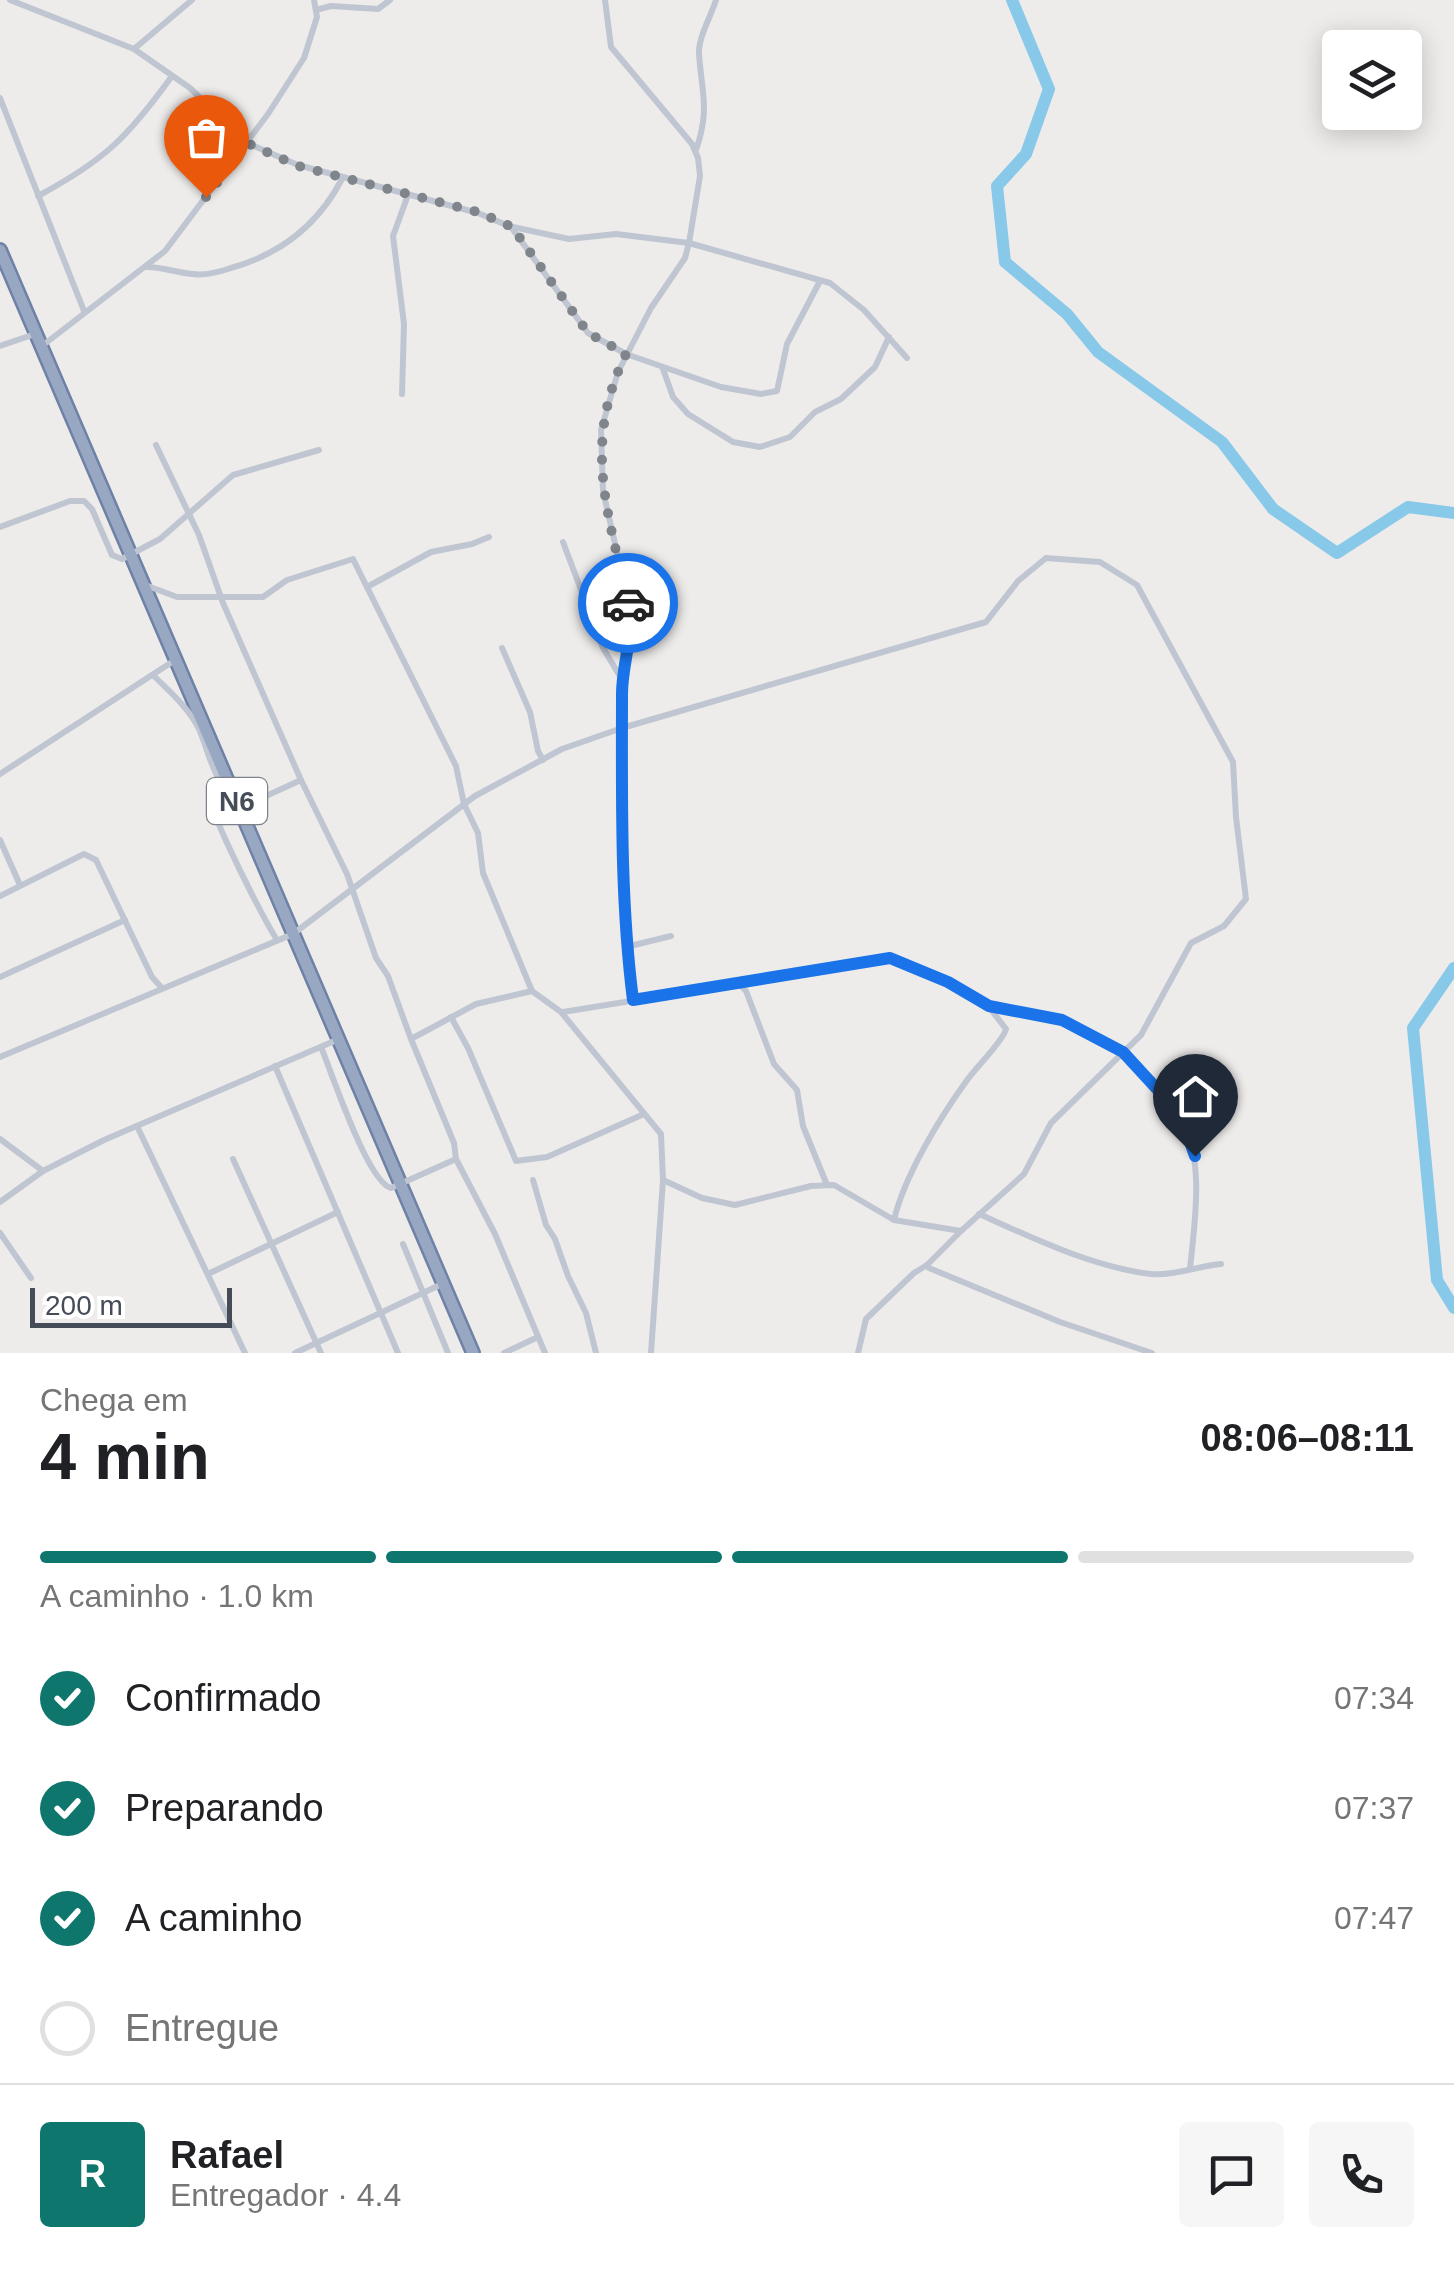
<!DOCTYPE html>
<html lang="pt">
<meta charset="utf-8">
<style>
:root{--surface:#fff;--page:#f6f6f6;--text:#202124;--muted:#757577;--line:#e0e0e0;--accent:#0f766e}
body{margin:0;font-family:Helvetica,sans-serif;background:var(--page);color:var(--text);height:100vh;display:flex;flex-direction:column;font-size:38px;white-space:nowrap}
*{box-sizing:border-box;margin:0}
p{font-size:32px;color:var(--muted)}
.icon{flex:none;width:55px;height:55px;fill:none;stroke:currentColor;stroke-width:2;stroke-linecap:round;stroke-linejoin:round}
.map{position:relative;height:1353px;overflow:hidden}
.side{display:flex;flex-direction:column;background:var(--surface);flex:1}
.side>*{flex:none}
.controls{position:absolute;left:1322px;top:30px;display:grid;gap:20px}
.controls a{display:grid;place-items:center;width:100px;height:100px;border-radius:10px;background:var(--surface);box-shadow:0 5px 25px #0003;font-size:50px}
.scale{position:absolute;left:30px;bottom:25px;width:202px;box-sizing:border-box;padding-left:10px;border:5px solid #454c58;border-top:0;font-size:28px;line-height:35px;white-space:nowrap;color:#454c58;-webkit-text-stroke:8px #fff;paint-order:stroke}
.pin{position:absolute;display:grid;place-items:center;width:85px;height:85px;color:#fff;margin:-102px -42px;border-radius:50% 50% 50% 0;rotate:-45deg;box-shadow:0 0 10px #0007}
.pin .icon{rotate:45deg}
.courier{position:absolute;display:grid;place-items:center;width:100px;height:100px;margin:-50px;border:8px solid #1a73e8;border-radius:50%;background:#fff;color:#222;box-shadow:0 2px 12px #0007}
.summary em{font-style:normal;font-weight:700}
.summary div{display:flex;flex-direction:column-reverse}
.summary{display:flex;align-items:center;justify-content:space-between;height:170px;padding:0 40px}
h1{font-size:65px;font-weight:700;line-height:75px}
.bar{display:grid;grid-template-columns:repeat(4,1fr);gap:15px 10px;align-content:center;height:120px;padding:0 40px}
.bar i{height:12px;border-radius:8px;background:var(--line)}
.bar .active{background:var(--accent)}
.bar p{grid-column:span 4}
.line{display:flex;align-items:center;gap:25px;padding:0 40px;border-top:2px solid var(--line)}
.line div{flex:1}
.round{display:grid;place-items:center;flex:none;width:105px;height:105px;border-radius:10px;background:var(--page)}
ol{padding:0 40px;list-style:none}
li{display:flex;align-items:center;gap:30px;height:110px}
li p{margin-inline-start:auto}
li .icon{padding:10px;border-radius:50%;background:var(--accent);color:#fff;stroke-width:4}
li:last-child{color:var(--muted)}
li i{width:55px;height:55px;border:5px solid var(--line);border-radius:50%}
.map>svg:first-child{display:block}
</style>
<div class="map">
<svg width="1454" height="1353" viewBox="0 0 1454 1353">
<rect width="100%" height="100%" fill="#eeeceb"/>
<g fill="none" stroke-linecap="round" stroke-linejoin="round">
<!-- river -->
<g stroke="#88c8e8" stroke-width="12">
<polyline points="1012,0 1049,89 1026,154 997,186 1005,262 1067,314 1098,352 1222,442 1273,509 1337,553 1408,507 1454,513"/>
<polyline points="1454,968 1413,1028 1437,1280 1454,1308"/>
</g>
<defs>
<polyline id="trunk" points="0,250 473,1353"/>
</defs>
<!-- trunk casing -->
<use href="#trunk" stroke="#6f82a5" stroke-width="16"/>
<!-- minor -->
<g stroke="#bfc6d1" stroke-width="6">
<polyline points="10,0 134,49 190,88 247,143 298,165 478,213 511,227 588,333 626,354 721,387 761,394 777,391 787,344 820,281"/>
<polyline points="605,0 611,47 692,144 698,158 700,176 689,243 685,258 651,308 618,372 601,430 603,491 633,622 622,680 621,871 633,1000"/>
<polyline points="316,10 331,6 378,9 390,0"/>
<polyline points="134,49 192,0"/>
<polyline points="0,98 84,311"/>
<path d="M696 150C710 109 702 95 699 54 698 38 711 16 716 0"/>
<path d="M38 196C105 160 128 137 172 76"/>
<polyline points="513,227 569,239 616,234 689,243 830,283 864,310 907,358"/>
<path d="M147 267C163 267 177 273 193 274 205 276 219 272 231 268 281 254 318 225 342 179"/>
<polyline points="0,346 35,334"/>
<polyline points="42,346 165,251 268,114 304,58 317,17 314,0"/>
<polyline points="663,369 673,397 688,414 733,442 760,447 790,437 815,412 841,399 875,367 889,337"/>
<polyline points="402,394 404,324 393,236 408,195"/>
<polyline points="156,445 199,535 223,603 301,780 347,874 376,958 388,976 411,1039"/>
<polyline points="0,527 70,501 84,501 92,509 112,555 122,559 160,539 233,475 319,450"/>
<polyline points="563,542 603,648 621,678"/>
<polyline points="145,585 177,597 263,597 287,580 353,559 456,766 464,804 478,833 483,873 532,991"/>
<polyline points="367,587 431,552 472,544 489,537"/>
<polyline points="502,648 530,712 538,751 543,760"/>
<path d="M153 675C170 692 188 707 199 729 207 747 210 765 220 781"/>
<polyline points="0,774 175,660"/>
<path d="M227 778C220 781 212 785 210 794 207 810 265 921 277 940"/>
<polyline points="240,808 301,780"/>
<polyline points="0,840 20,885"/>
<polyline points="0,896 84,854 96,860 152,977 161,987"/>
<polyline points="626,947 671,936"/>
<polyline points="0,977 125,920"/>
<polyline points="737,982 746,991 774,1064 797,1090 803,1126 827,1185"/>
<path d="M563 1012 890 959 948 982 989 1007 1062 1020 1123 1052 1180 1114C1205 1161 1195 1218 1190 1269"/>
<polyline points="451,1017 468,1048 516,1161 547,1157 644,1114"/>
<path d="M321 1047C332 1073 367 1181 391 1188L456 1159 454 1143 411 1039 476 1004 532 991 561 1012 661 1134 663 1180 651 1353"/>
<polyline points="0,1057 293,934 475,796 562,749 622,728 986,622 1018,581 1046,558 1100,562 1137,585 1233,762 1236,817 1246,899 1224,926 1191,943 1141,1035 1051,1123 1024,1174 961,1231 894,1220 834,1185 811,1186 735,1205 702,1198 663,1180"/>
<polyline points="275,1066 398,1353"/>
<polyline points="137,1126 245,1353"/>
<polyline points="0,1139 43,1171"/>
<polyline points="233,1159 321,1353"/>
<polyline points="456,1159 495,1234 545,1353"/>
<polyline points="533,1180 546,1225 555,1239 568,1276 586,1313 596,1353"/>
<polyline points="0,1202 43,1171 104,1140 339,1039"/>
<path d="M979 1214C1033 1238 1092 1267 1151 1274 1173 1276 1199 1266 1221 1264"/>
<path d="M894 1220C904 1177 939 1119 965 1083 977 1066 993 1052 1004 1034L1006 1029 989 1007"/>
<polyline points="960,1232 927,1265 929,1268 1060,1322 1152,1353"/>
<polyline points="0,1233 31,1278"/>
<polyline points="403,1244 448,1353"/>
<polyline points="208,1274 338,1212"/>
<polyline points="295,1353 442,1284"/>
<polyline points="504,1353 538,1337"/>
<polyline points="858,1353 866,1319 914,1273 927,1265"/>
</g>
<!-- trunk -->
<use href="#trunk" stroke="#98a7c2" stroke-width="11"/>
</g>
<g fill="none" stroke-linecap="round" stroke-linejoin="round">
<!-- done -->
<path stroke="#80848b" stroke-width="10" stroke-dasharray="0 18" d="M206 197 247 143 298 166 478 212 512 227 588 333 626 354C582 444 608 511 628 603"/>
<!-- route -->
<path stroke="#1a73e8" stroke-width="12" d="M628 603C635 634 622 663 622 694 622 796 620 898 633 1000L890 958 948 982 989 1006 1062 1020 1123 1052 1180 1114 1195 1156"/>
</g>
<g text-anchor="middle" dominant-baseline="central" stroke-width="8" stroke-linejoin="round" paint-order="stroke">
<!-- shield labels -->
<rect fill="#fff" stroke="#7d828a" stroke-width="2.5" x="207" y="778" width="60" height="46" rx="8"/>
<g font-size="28" font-weight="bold" fill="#454c58">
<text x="237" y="801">N6</text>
</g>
</g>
</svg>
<div class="controls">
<a><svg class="icon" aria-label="layers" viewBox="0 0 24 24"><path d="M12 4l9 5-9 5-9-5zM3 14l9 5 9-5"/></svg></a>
</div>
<div class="scale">200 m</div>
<div class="pin" style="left:206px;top:197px;background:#ea580c"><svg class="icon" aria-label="bag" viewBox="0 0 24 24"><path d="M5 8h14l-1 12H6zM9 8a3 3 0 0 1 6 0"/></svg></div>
<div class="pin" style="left:1195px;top:1156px;background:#1f2937"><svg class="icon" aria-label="home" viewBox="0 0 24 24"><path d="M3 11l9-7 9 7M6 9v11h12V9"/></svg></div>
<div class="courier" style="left:628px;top:603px"><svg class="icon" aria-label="car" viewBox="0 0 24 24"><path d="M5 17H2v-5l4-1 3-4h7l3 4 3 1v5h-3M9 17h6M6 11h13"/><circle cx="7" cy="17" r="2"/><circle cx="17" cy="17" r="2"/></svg></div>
</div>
<section class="side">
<div class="summary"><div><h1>4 min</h1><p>Chega em</p></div><em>08:06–08:11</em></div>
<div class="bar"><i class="active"></i><i class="active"></i><i class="active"></i><i></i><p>A caminho · 1.0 km</p></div>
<ol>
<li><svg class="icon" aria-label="check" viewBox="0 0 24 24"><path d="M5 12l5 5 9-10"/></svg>Confirmado<p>07:34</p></li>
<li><svg class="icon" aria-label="check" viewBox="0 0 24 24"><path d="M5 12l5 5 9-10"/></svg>Preparando<p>07:37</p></li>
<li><svg class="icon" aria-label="check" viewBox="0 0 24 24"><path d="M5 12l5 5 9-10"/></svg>A caminho<p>07:47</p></li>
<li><i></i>Entregue</li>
</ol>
<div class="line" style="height:180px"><b class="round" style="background:var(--accent);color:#fff">R</b><div><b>Rafael</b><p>Entregador · 4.4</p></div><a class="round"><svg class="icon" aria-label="chat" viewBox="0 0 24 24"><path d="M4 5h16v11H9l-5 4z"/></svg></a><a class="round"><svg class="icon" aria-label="phone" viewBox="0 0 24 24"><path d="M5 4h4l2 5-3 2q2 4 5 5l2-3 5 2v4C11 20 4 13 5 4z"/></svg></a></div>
</section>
